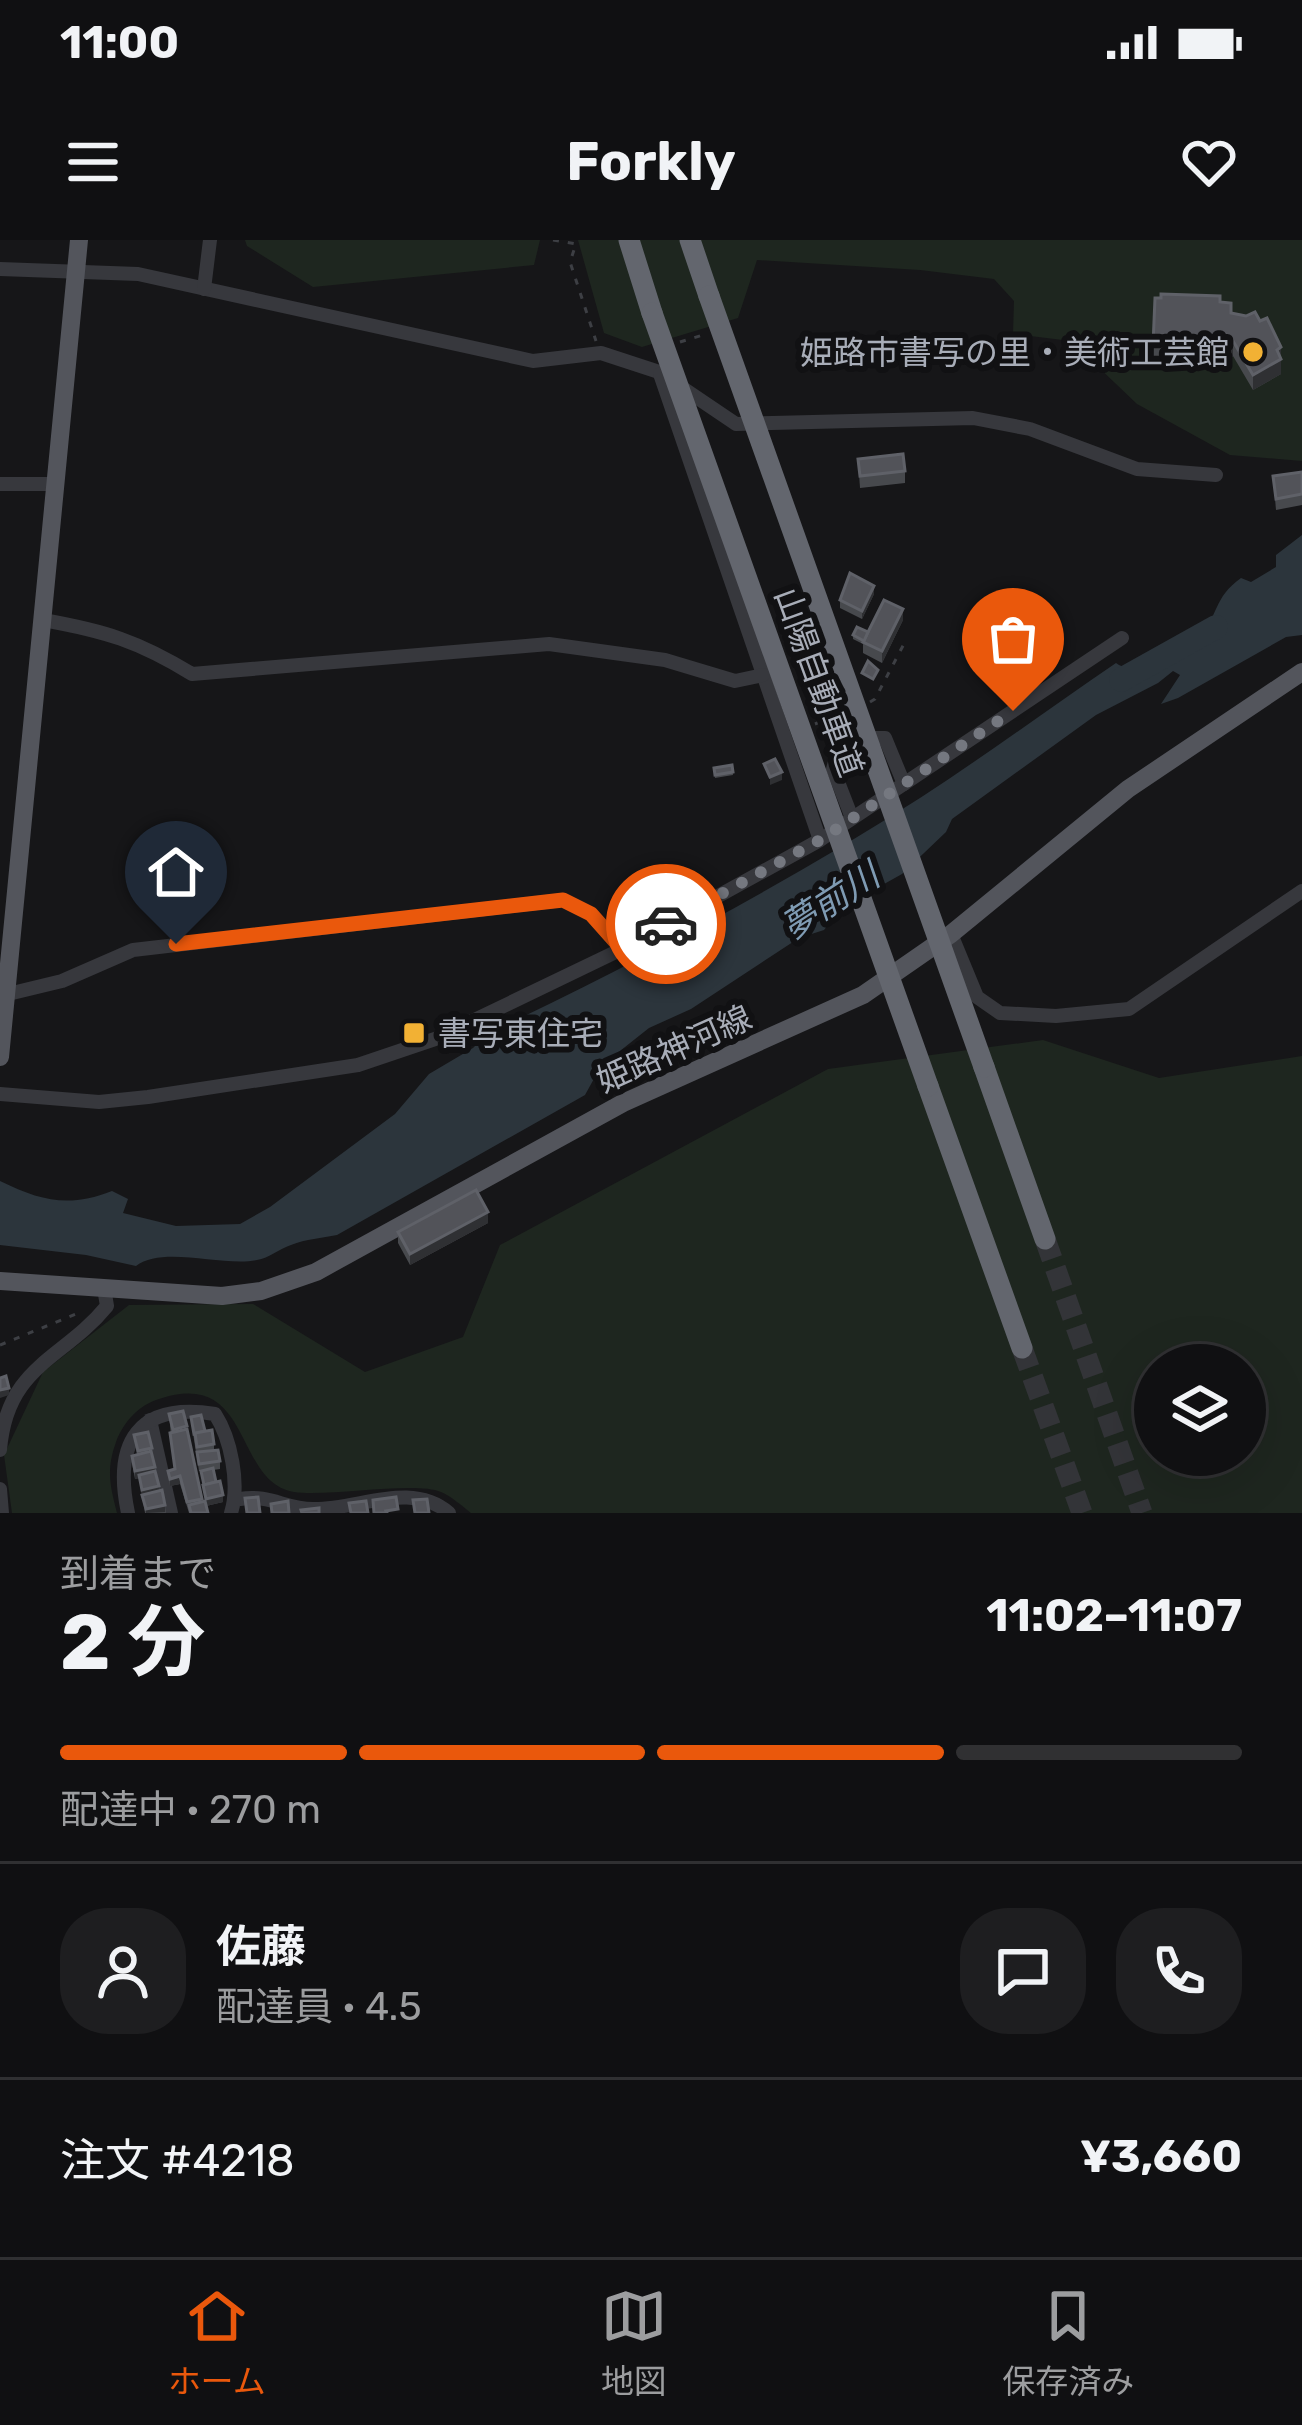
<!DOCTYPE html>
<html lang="ja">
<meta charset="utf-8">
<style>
:root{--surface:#101012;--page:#1e1e20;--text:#f1f3f6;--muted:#9c9d9f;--line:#303032;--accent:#ea580c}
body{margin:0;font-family:Rubik,"Noto Sans JP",sans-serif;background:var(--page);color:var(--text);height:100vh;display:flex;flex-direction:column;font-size:45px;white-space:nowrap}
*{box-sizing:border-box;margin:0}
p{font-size:39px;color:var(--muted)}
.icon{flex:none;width:66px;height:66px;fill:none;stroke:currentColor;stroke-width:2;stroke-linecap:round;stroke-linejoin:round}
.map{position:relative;height:1273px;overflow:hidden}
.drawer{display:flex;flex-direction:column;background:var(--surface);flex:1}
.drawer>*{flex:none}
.tools{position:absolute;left:1134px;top:1104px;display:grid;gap:24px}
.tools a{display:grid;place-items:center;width:132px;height:132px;border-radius:50%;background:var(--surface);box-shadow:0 12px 48px #0002,0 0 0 3px var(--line);font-size:60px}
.pin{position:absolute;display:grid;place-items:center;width:102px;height:102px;color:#fff;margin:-123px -51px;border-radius:50% 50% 50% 0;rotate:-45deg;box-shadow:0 0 12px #0007}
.pin .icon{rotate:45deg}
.courier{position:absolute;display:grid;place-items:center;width:120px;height:120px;margin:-60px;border:9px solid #ea580c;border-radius:50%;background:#fff;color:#222;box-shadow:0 3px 15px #0007}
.summary em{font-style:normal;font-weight:700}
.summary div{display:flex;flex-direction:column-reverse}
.summary{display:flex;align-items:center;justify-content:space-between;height:204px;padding:0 60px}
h1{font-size:78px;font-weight:700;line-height:90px}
.bar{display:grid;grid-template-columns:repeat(4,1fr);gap:18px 12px;align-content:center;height:144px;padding:0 60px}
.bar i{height:15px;border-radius:9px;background:var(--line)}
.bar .selected{background:var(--accent)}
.bar p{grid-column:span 4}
.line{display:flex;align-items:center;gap:30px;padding:0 60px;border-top:3px solid var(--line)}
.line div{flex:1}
.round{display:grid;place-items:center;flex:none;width:126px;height:126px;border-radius:48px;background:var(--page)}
.status{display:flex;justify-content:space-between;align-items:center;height:84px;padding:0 60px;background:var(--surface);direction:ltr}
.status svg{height:33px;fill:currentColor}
header{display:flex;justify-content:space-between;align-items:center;height:156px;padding:0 60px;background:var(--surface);font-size:54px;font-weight:700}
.menu{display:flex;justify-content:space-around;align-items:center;height:168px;border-top:3px solid var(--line);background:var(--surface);font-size:33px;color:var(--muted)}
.menu a{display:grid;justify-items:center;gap:6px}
.menu .selected{color:var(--accent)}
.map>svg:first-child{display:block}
</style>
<div class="status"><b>11:00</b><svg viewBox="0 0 49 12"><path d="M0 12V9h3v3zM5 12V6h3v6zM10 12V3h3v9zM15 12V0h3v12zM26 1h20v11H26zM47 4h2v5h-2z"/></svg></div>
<header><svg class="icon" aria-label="menu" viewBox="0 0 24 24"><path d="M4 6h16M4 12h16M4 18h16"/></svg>Forkly<svg class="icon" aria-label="heart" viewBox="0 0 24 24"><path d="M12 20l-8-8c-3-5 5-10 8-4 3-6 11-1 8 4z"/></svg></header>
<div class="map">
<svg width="1302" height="1273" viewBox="0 0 1302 1273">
<rect width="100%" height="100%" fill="#161618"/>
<!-- green -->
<g fill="#1e261f" fill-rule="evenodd">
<polygon points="245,0 540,0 534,25 313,47 247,6"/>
<polygon points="578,0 1302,0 1302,221 1230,215 1137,164 1071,101 1013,94 1014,61 994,39 920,30 757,20 738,78 642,107 604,93"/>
<path d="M1043 800 1159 838 1302 816V1273H471C462 1266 451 1256 441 1252 415 1241 329 1257 294 1252 233 1242 253 1127 159 1159 139 1165 124 1181 116 1202 106 1230 110 1245 117 1273H12L4 1215 43 1132 129 1065 253 1064 365 1132 463 1097 500 1005 828 829ZM1155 1125H1245V1215H1155Z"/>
</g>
<!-- water -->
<path fill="#2c353c" d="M1302 295V395L1286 397 1178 458 1161 464 1180 435 1173 431 1158 443 1096 475 952 579 946 592 902 634 843 667 824 690 799 698 691 769 649 788 601 826 585 855 337 995C322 998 306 999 291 1005 279 1009 269 1018 257 1020 223 1027 163 1005 136 1026L86 1015 0 1005V941C41 961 69 968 112 951L128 959 123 973 176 986 240 984 270 967 395 874 429 834 473 808 487 794C636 723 781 647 920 558 986 515 1050 468 1116 423 1135 439 1186 408 1202 392 1218 377 1213 358 1241 338L1251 342 1276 327V315Z"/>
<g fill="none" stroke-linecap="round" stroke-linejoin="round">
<!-- river -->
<polyline stroke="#2c353c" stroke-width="24" points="1121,440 1216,387"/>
<!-- highway-tunnel -->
<g stroke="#333438" stroke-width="21" stroke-dasharray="21 10" stroke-linecap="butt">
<polyline points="1045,999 1142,1273"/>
<polyline points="1022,1108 1082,1273"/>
</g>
<!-- path -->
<g stroke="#3d3f44" stroke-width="3" stroke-dasharray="6 9" stroke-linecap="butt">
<polyline points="553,0 576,4 570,22 596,101"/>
<polyline points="680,102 706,94"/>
<polyline points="870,462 875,459 906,400"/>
<polyline points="815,484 839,474"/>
<polyline points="0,1105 81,1072"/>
</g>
<!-- minor -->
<g stroke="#37383d" stroke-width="14">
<polyline points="0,29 138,34 533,121 601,113 659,132 736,184 973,178 1030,189 1137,229 1216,235"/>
<polyline points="204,49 210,0"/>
<polyline points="660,134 820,600"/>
<polyline points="0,244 55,244"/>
<path d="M43 380C105 391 138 401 192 434L549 404 665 420 735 441 763 435"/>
<polyline points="852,578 833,529 838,511 873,498 885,498 904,544"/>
<polyline points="951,694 977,757 1000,773 1056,776 1129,769 1302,651"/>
<polyline points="4,755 62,741 133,710 563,660 591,674 622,709"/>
<polyline points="0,854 99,862 148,857 358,825 435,799 622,709 820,600 1122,398"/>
<polyline points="150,1180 171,1273"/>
<path d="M0 1210C7 1125 63 1120 107 1066L104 1048"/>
<polyline points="0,1249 2,1273"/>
<path d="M240 1259C270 1254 285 1269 313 1269 358 1270 411 1240 449 1273"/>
<path d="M128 1273C113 1202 138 1162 215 1174 231 1199 240 1244 231 1273"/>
</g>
<!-- major -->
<g stroke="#53555c" stroke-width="18">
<polyline points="0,817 79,0"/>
<polyline points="0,1041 222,1056 261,1051 316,1032 623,863 863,755 951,694 1128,549 1302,432"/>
</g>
<!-- highway -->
<g stroke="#63666e" stroke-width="21">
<polyline points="629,0 652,73"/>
<polyline points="690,0 709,56"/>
<polyline points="984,827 1045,999"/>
<polyline points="928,846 1022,1108"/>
</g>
<!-- highway-bridge -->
<g stroke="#63666e" stroke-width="21">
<polyline points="709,56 984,827"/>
<polyline points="652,73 928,846"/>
</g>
</g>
<!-- wall -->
<g fill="#47494d">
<polygon points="1155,58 1220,62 1231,73 1260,81 1281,107 1281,134 1253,150 1233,116 1227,122 1219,117 1219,123 1153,121"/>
<polygon points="858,219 905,231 905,243 860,248"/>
<polygon points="1302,232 1302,265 1276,270 1273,236"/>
<polygon points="874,354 862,379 840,368 840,360"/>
<polygon points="903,380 882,423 863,413 863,404 853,399 853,395 868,393"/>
<polygon points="732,525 733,535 715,538 714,528"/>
<polygon points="488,983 410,1025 398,1003 398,992"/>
<polygon points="169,1174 202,1262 205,1261 203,1245 201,1231 199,1231 191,1181 205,1191 214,1204 214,1210 220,1221 220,1229 213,1230 223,1262 206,1266 208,1273 189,1273 180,1244 170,1246 168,1231 174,1229"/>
<polygon points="134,1195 152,1215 159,1251 165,1265 166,1273 145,1273 139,1238 135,1239 132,1223 132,1216 137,1215"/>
</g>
<!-- shaded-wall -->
<g fill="#2f3033">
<polygon points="1233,101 1233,116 1227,122 1227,107"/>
<polygon points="1281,107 1281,134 1253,150 1253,135"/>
<polygon points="874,346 874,354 862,379 862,371"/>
<polygon points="903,369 903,380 882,423 882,411"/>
<polygon points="782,532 782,540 770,545 770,537"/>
<polygon points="488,972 488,983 410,1025 410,1014"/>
<polygon points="9,1148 9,1155 0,1158 0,1150"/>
<polygon points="155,1227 155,1235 135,1239 135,1231"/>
<polygon points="180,1236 180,1244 170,1246 170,1239"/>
<polygon points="159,1246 159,1254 142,1257 142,1250"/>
<polygon points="223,1255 223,1262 206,1266 206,1259"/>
<polygon points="165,1265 165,1272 146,1273 146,1269"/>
</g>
<!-- building -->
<g fill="#525359" stroke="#5f6168" stroke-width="3">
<polygon points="1161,54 1220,56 1220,62 1231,63 1231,73 1246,76 1255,72 1260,81 1267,78 1281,107 1277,110 1281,119 1253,135 1233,101 1227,107 1219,102 1219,108 1153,105 1155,58 1161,58"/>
<polygon points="903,214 905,231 860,236 858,219"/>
<polygon points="1302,232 1302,254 1276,259 1273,236"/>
<polygon points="850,333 874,346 862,371 840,360"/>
<polygon points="884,360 903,369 882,411 863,402"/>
<polygon points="857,387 868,392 864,401 853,395"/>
<polygon points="868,421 878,430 873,439 862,433"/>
<polygon points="775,519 782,532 770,537 764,524"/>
<polygon points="732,525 733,532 715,535 714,528"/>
<polygon points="476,950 488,972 410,1014 398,992"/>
<polygon points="6,1136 9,1148 0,1150 0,1138"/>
<polygon points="183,1171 187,1186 173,1190 169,1174"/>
<polygon points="201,1175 205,1191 194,1194 191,1177"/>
<polygon points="187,1189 202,1259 187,1262 180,1236 170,1239 168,1231 175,1229 170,1193"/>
<polygon points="212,1190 214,1204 197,1207 195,1193"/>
<polygon points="148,1192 152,1208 138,1211 134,1195"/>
<polygon points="218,1210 220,1221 199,1224 197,1212"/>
<polygon points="151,1211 155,1227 135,1231 132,1216"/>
<polygon points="213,1228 216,1242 204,1245 201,1231"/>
<polygon points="155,1231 159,1246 142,1250 139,1235"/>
<polygon points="220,1241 223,1255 206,1259 203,1245"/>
<polygon points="162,1250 165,1265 146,1269 142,1255"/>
<polygon points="258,1257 260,1273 247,1273 245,1258"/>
<polygon points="396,1257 398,1269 386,1271 387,1273 374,1273 373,1260"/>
<polygon points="427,1259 429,1273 415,1273 413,1260"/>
<polygon points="205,1261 208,1273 191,1273 189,1265"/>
<polygon points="288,1261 289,1273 272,1273 271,1264"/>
<polygon points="366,1261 368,1273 351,1273 349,1263"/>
<polygon points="319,1268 319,1273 302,1273 301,1270"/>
</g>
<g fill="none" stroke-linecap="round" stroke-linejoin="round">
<!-- done -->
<polyline stroke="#757880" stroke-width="12" stroke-dasharray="0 21.6" points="666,684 820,600 1013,471"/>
<!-- route -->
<polyline stroke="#ea580c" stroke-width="15" points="176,704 563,660 591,674 622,709 666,684"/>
</g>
<!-- markers -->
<g fill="#f2b134" stroke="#111113" stroke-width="4.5">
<circle cx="1253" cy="112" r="12"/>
<rect x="402" y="781" width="24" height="24" rx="6"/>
</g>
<g text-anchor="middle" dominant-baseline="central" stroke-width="12" stroke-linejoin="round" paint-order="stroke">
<!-- poi labels -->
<g font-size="33" fill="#a8adb8" stroke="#111113" text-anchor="end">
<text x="1229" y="112">姫路市書写の里・美術工芸館</text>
<text x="438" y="793" text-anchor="start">書写東住宅</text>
</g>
<!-- street labels -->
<g font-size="33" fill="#a8adb8" stroke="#111113">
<text transform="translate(819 442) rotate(70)">山陽自動車道</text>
<text transform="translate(674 809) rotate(-24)">姫路神河線</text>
</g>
<!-- water labels -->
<g font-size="36" font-style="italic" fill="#7f9bb3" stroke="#111113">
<text transform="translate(830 661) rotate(-33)">夢前川</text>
</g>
</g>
</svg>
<div class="tools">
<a><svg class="icon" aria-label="layers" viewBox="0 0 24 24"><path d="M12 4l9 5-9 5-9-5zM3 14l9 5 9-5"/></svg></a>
</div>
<div class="pin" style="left:1013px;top:471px;background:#ea580c"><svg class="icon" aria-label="bag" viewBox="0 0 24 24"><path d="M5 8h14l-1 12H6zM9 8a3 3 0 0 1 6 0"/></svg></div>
<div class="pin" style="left:176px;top:704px;background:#1f2937"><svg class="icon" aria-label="home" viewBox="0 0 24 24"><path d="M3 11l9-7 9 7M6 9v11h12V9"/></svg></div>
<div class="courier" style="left:666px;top:684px"><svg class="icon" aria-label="car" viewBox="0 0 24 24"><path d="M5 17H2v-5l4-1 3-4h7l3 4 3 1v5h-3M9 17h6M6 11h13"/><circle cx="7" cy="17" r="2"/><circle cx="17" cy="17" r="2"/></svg></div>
</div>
<section class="drawer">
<div class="summary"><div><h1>2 分</h1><p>到着まで</p></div><em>11:02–11:07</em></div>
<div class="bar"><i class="selected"></i><i class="selected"></i><i class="selected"></i><i></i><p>配達中 · 270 m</p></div>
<div class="line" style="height:216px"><a class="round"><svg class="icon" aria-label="person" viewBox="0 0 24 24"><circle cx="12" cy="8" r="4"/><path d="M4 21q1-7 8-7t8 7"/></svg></a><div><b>佐藤</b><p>配達員 · 4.5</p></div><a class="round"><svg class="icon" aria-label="chat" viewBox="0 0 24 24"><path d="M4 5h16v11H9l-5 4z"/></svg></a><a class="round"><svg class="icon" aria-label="phone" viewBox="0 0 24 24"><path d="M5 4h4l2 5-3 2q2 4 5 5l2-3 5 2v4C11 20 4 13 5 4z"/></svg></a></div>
<div class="line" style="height:156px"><div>注文 #4218</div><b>¥3,660</b></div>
</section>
<nav class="menu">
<a class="selected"><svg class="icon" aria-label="home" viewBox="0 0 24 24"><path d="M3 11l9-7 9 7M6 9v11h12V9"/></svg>ホーム</a>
<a><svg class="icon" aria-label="map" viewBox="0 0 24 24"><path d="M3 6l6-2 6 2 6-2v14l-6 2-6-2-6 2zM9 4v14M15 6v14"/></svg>地図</a>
<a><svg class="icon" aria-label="saved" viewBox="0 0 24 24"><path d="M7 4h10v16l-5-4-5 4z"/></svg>保存済み</a>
</nav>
